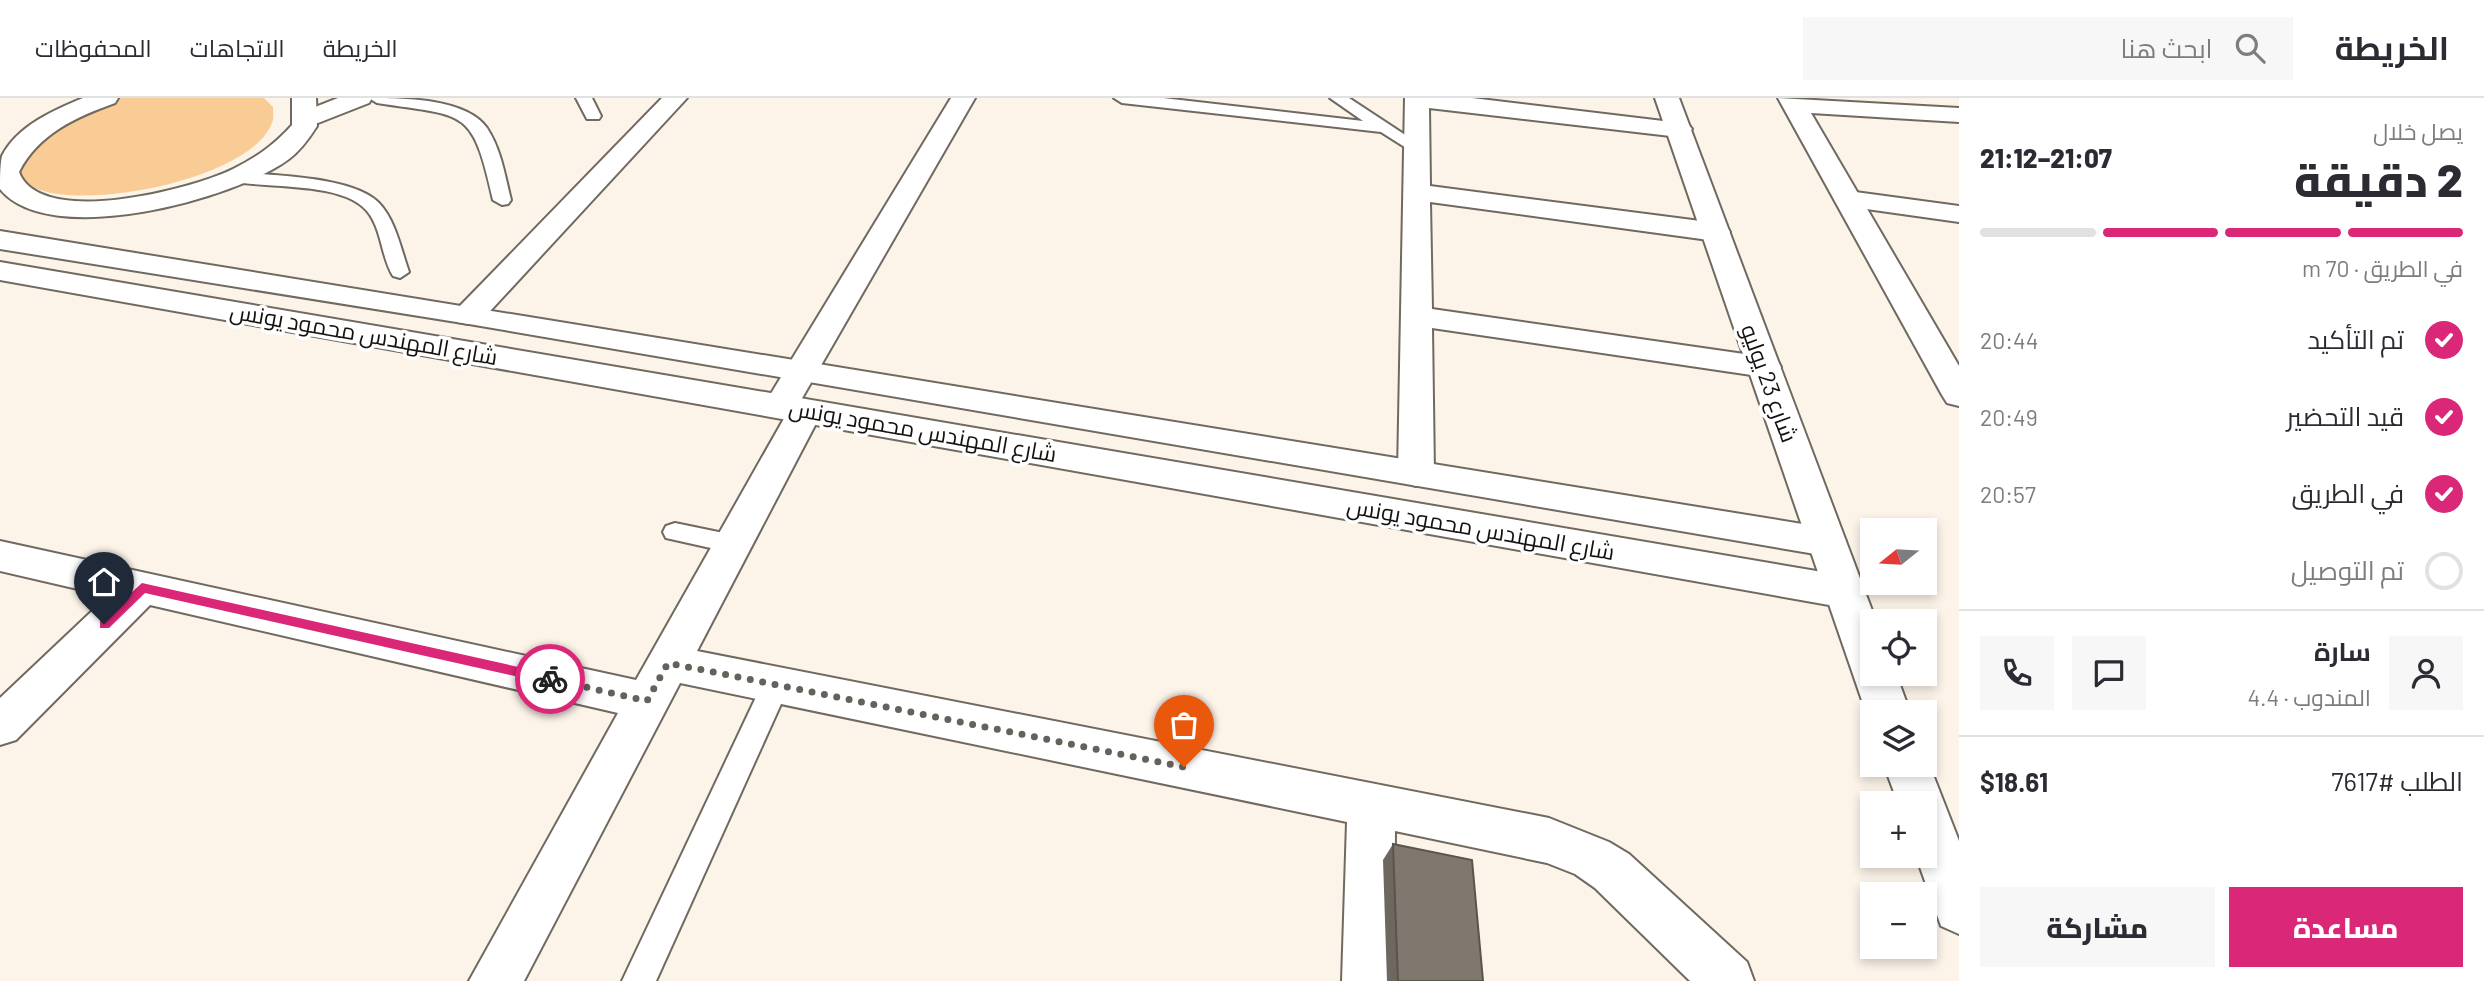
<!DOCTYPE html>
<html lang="ar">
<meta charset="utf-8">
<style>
:root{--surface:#fff;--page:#f7f7f7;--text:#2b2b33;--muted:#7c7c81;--line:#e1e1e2;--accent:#db2777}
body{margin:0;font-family:Barlow,Cairo,sans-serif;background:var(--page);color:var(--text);direction:rtl;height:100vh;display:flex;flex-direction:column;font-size:26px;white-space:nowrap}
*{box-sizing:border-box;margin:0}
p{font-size:23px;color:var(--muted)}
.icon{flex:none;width:38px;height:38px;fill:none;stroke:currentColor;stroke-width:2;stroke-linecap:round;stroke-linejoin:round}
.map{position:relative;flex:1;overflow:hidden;direction:ltr}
.sheet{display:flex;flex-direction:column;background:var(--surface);width:525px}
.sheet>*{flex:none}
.needle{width:46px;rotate:252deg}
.buttons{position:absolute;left:1860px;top:420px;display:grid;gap:14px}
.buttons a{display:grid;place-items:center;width:77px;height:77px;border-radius:0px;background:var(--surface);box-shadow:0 4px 10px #0003;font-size:35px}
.pin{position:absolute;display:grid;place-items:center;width:60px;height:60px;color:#fff;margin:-72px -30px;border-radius:50% 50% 50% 0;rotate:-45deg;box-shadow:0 0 7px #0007}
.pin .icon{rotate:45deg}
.courier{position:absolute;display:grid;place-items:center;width:70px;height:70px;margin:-35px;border:5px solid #db2777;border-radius:50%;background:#fff;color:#222;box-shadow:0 2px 9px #0007}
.headline em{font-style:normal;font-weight:800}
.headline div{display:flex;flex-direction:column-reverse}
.headline{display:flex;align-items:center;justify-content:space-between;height:119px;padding:0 21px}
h1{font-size:46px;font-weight:800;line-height:52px}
.bar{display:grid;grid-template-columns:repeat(4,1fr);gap:10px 7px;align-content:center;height:84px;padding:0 21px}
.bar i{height:9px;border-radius:5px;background:var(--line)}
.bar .selected{background:var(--accent)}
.bar p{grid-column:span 4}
.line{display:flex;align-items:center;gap:18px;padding:0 21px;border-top:2px solid var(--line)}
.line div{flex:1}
.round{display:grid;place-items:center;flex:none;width:74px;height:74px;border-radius:0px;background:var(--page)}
ol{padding:0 21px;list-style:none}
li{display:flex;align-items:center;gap:21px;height:77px}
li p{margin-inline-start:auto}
li .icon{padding:7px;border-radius:50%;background:var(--accent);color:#fff;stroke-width:4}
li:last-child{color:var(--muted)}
li i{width:38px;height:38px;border:4px solid var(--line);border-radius:50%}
.button{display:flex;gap:14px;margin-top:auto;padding:14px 21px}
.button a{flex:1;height:80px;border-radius:0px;background:var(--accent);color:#fff;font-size:28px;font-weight:800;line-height:80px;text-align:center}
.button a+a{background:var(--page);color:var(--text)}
header{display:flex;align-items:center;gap:42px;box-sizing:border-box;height:98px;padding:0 35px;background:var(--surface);border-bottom:2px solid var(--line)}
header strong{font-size:33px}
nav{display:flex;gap:38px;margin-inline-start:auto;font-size:24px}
.search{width:490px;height:63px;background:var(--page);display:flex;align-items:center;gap:18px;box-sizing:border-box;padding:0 24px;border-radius:0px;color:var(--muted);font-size:26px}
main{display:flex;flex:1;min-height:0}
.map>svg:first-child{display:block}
</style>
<header>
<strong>الخريطة</strong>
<div class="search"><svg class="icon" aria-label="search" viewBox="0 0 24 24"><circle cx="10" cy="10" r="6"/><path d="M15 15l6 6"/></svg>ابحث هنا</div>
<nav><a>الخريطة</a><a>الاتجاهات</a><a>المحفوظات</a></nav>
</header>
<main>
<section class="sheet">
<div class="headline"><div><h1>2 دقيقة</h1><p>يصل خلال</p></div><em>21:07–21:12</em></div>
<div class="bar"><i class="selected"></i><i class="selected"></i><i class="selected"></i><i></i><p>في الطريق · 70 m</p></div>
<ol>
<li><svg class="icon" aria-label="check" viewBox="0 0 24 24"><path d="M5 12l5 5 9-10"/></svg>تم التأكيد<p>20:44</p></li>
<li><svg class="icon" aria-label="check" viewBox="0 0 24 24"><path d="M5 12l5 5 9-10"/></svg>قيد التحضير<p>20:49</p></li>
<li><svg class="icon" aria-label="check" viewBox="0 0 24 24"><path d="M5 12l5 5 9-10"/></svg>في الطريق<p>20:57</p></li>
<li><i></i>تم التوصيل</li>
</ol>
<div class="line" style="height:126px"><a class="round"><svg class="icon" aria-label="person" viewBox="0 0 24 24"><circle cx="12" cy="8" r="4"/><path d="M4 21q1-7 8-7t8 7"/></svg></a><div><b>سارة</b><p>المندوب · 4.4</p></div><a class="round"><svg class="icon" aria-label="chat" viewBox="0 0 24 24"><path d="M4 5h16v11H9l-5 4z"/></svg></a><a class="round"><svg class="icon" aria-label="phone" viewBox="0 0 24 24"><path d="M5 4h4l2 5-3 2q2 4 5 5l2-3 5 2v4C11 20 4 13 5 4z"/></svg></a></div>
<div class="line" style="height:91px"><div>الطلب #7617</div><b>$18.61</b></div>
<div class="button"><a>مساعدة</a><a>مشاركة</a></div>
</section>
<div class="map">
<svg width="1959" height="883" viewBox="0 0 1959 883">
<rect width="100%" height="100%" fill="#fcf3e9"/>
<!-- green -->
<path fill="#f9cc95" d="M118 0H264L273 9C273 14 274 21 272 25 251 81 85 113 35 90 29 87 24 80 19 75L20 58 35 40Z"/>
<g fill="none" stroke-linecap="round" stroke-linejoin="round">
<defs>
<g id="service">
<path d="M369 0C402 0 466 0 487 30 501 51 505 78 511 102L508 106 502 107 493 102C472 9 467 19 377 5Z"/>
<polygon points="576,0 592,0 601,18 599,21 587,21"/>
<polygon points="1114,0 1163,0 1363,23 1330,0 1349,0 1425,50 1423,53 1411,53 1381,34 1122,5"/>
<path d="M237 74C273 78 353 78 379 105 396 123 401 152 409 174L400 180 393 178C381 159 382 131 367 113 342 83 266 91 231 83L229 79Z"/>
<polygon points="675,425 733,437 742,440 745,446 742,452 733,455 666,440 663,434 666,428"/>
<polygon points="776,575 786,578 790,586 656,883 622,883 766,578"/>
</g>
<g id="minor">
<polygon points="338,0 372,0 369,5 318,25 300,25 297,20 300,15"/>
<polygon points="662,0 687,0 480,224 469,226 458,224 453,217 458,210"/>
<polygon points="951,0 975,0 801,302 818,304 823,312 697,553 1549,720 1609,744 1629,756 1747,864 1754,883 1690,883 1595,790 1575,776 1547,765 1395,733 1394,883 1342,883 1347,724 680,585 524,883 469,883 618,615 150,507 16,642 0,647 0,600 108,498 0,473 0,443 636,582 786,317 769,315 764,307"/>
<polygon points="1405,0 1472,0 1688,26 1692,31 1688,36 1679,39 1429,10 1430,88 1716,125 1726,128 1730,134 1726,140 1716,143 1430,104 1432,211 1765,259 1777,262 1781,269 1777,276 1765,279 1432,230 1434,375 1429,384 1416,388 1403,384 1398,375"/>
<polygon points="1848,93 1959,108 1959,124 1838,107 1834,101 1838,95"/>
</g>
<g id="tertiary">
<path d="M83 0H118L115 5C76 19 38 36 19 74 40 131 193 91 233 71 257 59 274 47 292 27V0H316L317 28C310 39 300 53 289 61 236 101 49 152 0 91 0 81 0 66 2 58 17 28 54 12 83 0Z"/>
<polygon points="0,133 1827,430 1841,434 1846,444 1841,454 1827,458 469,226 0,151"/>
<polygon points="0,164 1846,478 1860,483 1866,494 1860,505 1846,510 0,182"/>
</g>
<g id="secondary">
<polygon points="1655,0 1679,0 1876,523 1872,523 1872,576 1896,576 1910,614 1872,614 1872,627 1866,614"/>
<polygon points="1778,0 1959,10 1959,24 1811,15 1959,268 1959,308 1947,305 1942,297"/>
<polygon points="1925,656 1959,743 1959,836 1941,828 1916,758 1925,758 1925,705 1898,705 1884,667 1925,667"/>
</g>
</defs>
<!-- service casing -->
<use href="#service" stroke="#706960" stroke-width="4"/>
<!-- minor casing -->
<use href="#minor" stroke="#706960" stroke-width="4"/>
<!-- tertiary casing -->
<use href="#tertiary" stroke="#706960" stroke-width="4"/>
<!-- secondary casing -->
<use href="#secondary" stroke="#706960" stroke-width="4"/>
<!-- service -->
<use href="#service" fill="#fff" fill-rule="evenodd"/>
<!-- minor -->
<use href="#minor" fill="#fff" fill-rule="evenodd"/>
<!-- tertiary -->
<use href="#tertiary" fill="#fff" fill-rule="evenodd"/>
<!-- secondary -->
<use href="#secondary" fill="#fff" fill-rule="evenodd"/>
</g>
<!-- wall -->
<polygon fill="#6e675f" points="1393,746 1483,883 1387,883 1383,762"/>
<!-- building -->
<polygon fill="#80786f" stroke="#5a544e" stroke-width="2" points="1393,746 1472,762 1483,883 1398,883"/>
<!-- route -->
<polygon fill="#db2777" points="142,485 550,576 556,581 550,586 145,495 109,530 100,530 100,523"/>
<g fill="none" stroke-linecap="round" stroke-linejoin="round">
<!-- done -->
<polyline stroke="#65615b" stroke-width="7" stroke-dasharray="0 12.6" points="550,581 647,603 668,565 1184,669"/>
</g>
<g text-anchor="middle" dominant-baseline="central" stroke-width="7" stroke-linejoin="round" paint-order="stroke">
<!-- street labels -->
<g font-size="23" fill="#14120e" stroke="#fff">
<text transform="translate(364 235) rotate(10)">شارع المهندس محمود يونس</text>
<text transform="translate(1770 285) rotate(70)">شارع 23 يوليو</text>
<text transform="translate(923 332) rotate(10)">شارع المهندس محمود يونس</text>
<text transform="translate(1481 430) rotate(10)">شارع المهندس محمود يونس</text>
</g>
</g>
</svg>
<div class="buttons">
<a><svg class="needle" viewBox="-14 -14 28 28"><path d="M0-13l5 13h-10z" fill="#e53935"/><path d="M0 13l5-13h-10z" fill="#7c7c81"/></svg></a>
<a><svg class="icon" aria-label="locate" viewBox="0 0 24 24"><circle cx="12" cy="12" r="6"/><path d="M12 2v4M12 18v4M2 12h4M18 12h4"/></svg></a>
<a><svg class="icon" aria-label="layers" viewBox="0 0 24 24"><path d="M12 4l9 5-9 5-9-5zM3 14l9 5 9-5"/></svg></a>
<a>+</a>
<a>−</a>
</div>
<div class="pin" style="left:1184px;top:669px;background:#ea580c"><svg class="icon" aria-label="bag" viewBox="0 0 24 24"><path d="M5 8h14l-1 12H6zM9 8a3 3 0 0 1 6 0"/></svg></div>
<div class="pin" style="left:104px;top:526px;background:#1f2937"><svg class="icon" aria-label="home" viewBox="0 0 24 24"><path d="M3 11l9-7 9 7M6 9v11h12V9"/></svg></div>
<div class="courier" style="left:550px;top:581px"><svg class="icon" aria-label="bike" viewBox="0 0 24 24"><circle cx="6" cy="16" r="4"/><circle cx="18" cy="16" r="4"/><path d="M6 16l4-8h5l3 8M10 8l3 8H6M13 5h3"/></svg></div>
</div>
</main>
